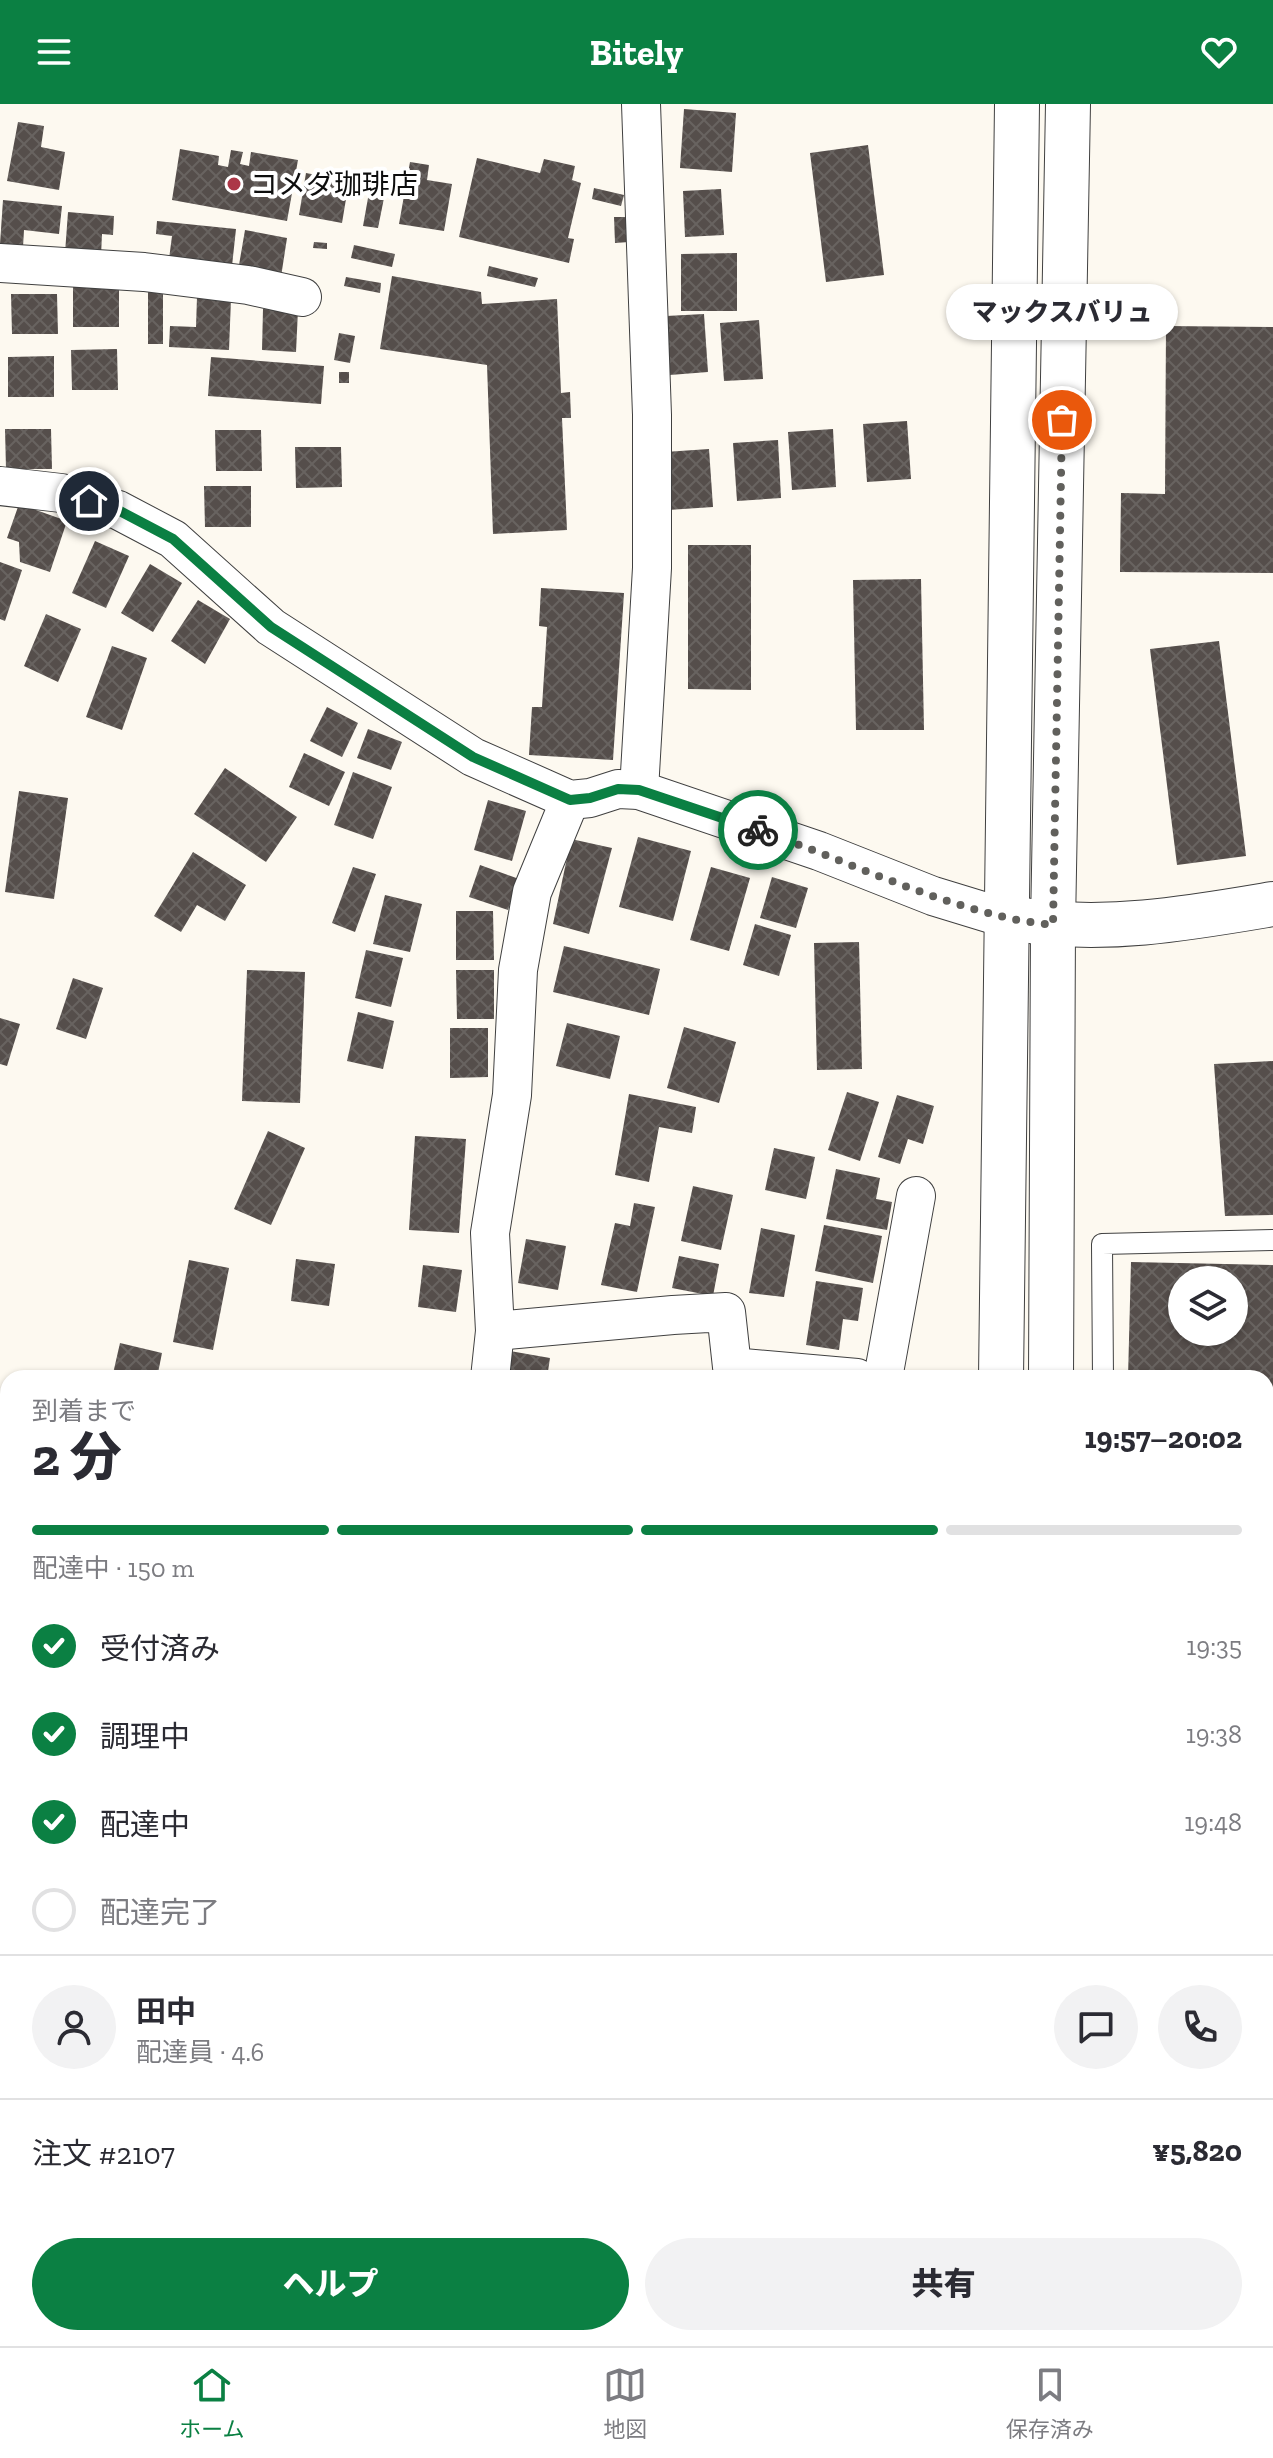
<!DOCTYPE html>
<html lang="ja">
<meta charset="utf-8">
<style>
:root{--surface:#fff;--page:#f2f2f3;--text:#2b2b33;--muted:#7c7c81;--line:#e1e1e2;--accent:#0b8043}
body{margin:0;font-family:"Zilla Slab","Noto Sans JP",serif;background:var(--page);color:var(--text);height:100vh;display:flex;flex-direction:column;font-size:30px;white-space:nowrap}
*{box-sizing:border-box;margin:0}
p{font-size:26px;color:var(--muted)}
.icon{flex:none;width:44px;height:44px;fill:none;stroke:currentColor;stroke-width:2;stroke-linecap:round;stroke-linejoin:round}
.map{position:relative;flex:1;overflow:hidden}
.drawer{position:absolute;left:0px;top:1266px;width:1274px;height:976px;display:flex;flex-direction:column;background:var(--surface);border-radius:24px 24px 0 0;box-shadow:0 2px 6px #0004}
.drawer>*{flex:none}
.controls{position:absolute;left:1168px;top:1162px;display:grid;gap:16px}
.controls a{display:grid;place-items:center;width:80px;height:80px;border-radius:50%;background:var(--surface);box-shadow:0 2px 6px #0004;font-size:40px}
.pin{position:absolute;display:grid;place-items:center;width:68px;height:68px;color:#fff;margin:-34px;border:4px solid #fff;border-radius:50%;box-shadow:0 2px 8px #0007}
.courier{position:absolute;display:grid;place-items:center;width:80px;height:80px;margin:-40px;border:6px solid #0b8043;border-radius:50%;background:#fff;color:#222;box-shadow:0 2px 10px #0007}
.bubble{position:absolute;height:56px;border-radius:28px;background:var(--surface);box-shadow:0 2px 6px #0004;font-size:26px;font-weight:800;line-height:56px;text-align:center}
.headline em{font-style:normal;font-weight:800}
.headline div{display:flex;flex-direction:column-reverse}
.headline{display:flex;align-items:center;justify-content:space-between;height:136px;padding:0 32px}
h1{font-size:52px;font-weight:800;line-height:60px}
.bar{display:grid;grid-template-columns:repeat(4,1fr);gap:12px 8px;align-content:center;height:96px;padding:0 32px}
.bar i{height:10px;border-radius:6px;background:var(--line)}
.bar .on{background:var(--accent)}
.bar p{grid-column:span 4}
.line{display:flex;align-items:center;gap:20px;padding:0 32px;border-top:2px solid var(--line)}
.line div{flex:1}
.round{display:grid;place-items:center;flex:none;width:84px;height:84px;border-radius:42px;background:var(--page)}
ol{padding:0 32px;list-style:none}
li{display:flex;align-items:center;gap:24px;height:88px}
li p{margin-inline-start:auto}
li .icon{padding:8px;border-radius:50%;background:var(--accent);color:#fff;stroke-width:4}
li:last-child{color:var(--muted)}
li i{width:44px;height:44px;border:4px solid var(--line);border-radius:50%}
.primary-button{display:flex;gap:16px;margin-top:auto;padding:16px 32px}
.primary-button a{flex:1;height:92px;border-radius:48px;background:var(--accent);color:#fff;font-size:32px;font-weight:800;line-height:92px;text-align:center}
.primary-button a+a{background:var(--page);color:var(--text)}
header{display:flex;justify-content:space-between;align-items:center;height:104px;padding:0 32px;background:var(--accent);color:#fff;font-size:36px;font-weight:800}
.menu{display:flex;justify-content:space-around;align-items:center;height:112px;border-top:2px solid var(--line);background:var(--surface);font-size:22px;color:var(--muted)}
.menu a{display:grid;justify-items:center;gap:4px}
.menu .on{color:var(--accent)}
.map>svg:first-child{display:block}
</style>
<header><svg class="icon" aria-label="menu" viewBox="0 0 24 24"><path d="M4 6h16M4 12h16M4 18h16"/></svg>Bitely<svg class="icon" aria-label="heart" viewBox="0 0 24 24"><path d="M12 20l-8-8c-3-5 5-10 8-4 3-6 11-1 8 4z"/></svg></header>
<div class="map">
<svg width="1273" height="2242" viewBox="0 0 1273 2242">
<defs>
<pattern id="building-cross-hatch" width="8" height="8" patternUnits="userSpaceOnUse" patternTransform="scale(2)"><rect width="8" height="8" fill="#554e4b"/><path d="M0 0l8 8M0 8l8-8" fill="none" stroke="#686360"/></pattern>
</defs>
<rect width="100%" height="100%" fill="#fdf9f0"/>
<!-- building -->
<g fill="url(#building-cross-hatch)" fill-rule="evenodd">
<polygon points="684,5 736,9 732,68 680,64"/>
<polygon points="18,18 44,22 41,43 65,48 59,86 7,77"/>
<polygon points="868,41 884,171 826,178 810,49"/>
<polygon points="180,45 219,52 218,61 228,63 231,46 243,48 240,60 249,62 251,48 298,56 287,117 172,96"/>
<polygon points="477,54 540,69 544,55 575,62 572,76 581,79 568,134 574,135 569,159 459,133"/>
<polygon points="410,58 429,61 427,76 452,80 444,127 399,120"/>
<polygon points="373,66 389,69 378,124 363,122"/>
<polygon points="306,69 349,77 342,119 299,111"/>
<polygon points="594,84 624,91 621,102 592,95"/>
<polygon points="721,85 724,131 685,133 683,87"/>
<polygon points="3,96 62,102 59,130 24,126 23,143 0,140"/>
<polygon points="68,108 114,112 113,131 102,130 101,152 65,149"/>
<polygon points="614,113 628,113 629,138 615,139"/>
<polygon points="157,117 236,125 232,162 169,155 172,132 156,130"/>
<polygon points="245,126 287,134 281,173 239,161"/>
<polygon points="314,138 327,139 327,145 313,144"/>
<polygon points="354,141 395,150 392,163 351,154"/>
<polygon points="737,149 737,207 681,207 681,150"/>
<polygon points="489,162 538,174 535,183 487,172"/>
<polygon points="392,172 481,188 482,200 557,195 561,289 570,288 571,314 562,314 567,426 493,430 487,261 380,245"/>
<polygon points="346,173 381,179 380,189 344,182"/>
<rect x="73" y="183" width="46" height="40"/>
<rect x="148" y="184" width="15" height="56"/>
<polygon points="11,190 57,190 58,230 12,230"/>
<polygon points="197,193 231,195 229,246 169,243 170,222 196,223"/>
<polygon points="263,205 298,206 296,248 262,246"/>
<polygon points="704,210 708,268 670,271 666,212"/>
<polygon points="759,216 763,275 724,277 720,219"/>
<polygon points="1166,222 1273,223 1273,469 1120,468 1121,389 1165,390"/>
<polygon points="339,229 355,232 350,259 334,256"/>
<polygon points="117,245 118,286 72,286 71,246"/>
<polygon points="54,252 54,293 8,293 8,253"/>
<polygon points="211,253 324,262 321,300 208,292"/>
<rect x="339" y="268" width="10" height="11"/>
<polygon points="907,317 911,375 867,378 863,320"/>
<polygon points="5,325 51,325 52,365 6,365"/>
<polygon points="833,325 836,383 792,386 788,328"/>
<polygon points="215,326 261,326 262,367 216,367"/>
<polygon points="778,336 781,394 737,397 733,339"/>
<polygon points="295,343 341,343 342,383 296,384"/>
<polygon points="709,345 713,403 668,406 665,348"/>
<polygon points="204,382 251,382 251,423 205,423"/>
<polygon points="19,400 67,417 50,468 20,458 19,438 7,434"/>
<polygon points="95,437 129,452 106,504 72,489"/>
<polygon points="688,441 751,441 751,586 688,585"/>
<polygon points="0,458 22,466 5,517 0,515"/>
<polygon points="150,460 182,479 153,528 121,509"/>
<polygon points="921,475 924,626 856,626 853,476"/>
<polygon points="541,484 624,489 613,656 529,651 532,603 542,603 547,523 539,522"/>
<polygon points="198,496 230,515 205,560 171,537"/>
<polygon points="46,510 81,525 58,578 24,562"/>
<polygon points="1219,537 1246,752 1177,761 1150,545"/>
<polygon points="112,542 147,554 122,626 86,613"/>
<polygon points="327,603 358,619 342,653 310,637"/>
<polygon points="368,625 402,638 391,666 357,654"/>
<polygon points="304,649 345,668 329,702 289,683"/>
<polygon points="225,664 297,713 266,758 194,710"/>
<polygon points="353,668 392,683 373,735 334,721"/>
<polygon points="19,687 68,694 54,795 5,788"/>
<polygon points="488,696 526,707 512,757 474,746"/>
<polygon points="638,733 691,747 673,817 619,803"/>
<polygon points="571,735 612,744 589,830 553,820"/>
<polygon points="193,748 246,781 225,817 197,801 181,828 154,812"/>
<polygon points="480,761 519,775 508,806 469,793"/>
<polygon points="353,763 376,770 355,828 332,819"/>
<polygon points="711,763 750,774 729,847 690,836"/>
<polygon points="772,773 808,784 796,824 760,814"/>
<polygon points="385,791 422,800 410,848 373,840"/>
<polygon points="456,807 493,807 494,856 456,856"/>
<polygon points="755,820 791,831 779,872 743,861"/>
<polygon points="859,838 862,965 817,966 814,839"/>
<polygon points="564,842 660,865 649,911 553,888"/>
<polygon points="366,846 403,854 391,903 355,894"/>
<polygon points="247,866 305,868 300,999 242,997"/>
<polygon points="456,866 494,866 494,915 457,915"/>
<polygon points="73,874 103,884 86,935 56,925"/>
<polygon points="358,908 394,917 383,965 347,957"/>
<polygon points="0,914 20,920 7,962 0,960"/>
<polygon points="567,919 620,932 610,975 556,962"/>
<polygon points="684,923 736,938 719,999 667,984"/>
<polygon points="450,924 488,924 488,973 450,974"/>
<polygon points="1273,957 1273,1111 1225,1112 1214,960"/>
<polygon points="847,988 879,998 860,1057 828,1046"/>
<polygon points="629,990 696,1003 692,1029 659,1023 649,1078 615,1071"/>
<polygon points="897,991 934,1002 923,1040 908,1035 900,1060 878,1053"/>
<polygon points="268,1027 305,1044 271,1121 234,1105"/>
<polygon points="415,1032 466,1035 459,1129 409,1126"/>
<polygon points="774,1044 815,1053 806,1095 765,1086"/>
<polygon points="836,1065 880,1074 876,1095 892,1098 887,1126 826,1115"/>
<polygon points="693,1082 733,1091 721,1146 681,1137"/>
<polygon points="634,1099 655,1103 637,1188 601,1181 615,1119 630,1122"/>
<polygon points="824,1121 882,1132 873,1179 815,1167"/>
<polygon points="761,1124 795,1131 784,1193 749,1189"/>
<polygon points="526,1135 566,1142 558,1186 518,1179"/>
<polygon points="679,1152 719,1160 713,1192 672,1184"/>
<polygon points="296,1155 335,1160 329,1202 291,1197"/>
<polygon points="189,1156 229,1164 213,1246 173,1238"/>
<path d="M1131 1158 1273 1161V1372H1266V1274H1128ZM1182 1176H1234V1228H1182Z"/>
<polygon points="423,1161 462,1166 456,1208 418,1203"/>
<polygon points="816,1177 863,1184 858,1217 843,1215 839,1246 806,1241"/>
<polygon points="120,1239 162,1249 157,1274 112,1274"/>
<polygon points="510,1247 550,1254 547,1274 506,1274"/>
<polygon points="572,1266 612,1272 612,1274 570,1274"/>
<polygon points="631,1267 664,1272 664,1274 630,1274"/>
<polygon points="0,1351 8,1353 8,1398 0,1397"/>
<polygon points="0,1407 8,1408 8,1445 0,1444"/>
<polygon points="1266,1494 1273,1494 1273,1765 1266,1764"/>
<polygon points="0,1521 8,1522 8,1559 0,1558"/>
<polygon points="0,1803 8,1805 8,1852 0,1850"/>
<polygon points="0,1877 8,1877 8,1920 0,1921"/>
<polygon points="1266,1979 1273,1979 1273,2104 1268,2104"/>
<polygon points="1266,2138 1273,2139 1273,2192 1266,2191"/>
<rect x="20" y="2234" width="40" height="8"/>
<polygon points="102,2234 172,2234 173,2242 102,2242"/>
<polygon points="1185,2234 1226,2234 1225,2242 1185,2242"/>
<polygon points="1240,2234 1273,2235 1273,2242 1239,2242"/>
</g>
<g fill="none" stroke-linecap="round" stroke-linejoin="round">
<defs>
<g id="service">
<polyline points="1103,1274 1102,1140 1273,1136"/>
<polyline points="1266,1459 1273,1458"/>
<polyline points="1266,1790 1273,1790"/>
</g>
<g id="minor">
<polyline points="0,159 144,168 248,181 302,193"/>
<polyline points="0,382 61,389 118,406 173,435 271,523 473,653 570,696 590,694 618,685 639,686 819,747 933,792 1005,814"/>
<polyline points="639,686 652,464 652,311 641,0"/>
<polyline points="495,1227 673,1211 726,1208 732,1263 857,1274"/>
<polyline points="490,1274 495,1227 490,1129 512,991 518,866 532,788 570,696"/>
<polyline points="883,1274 916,1092"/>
<polyline points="0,1333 8,1333"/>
<polyline points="0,1668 8,1638"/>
<polyline points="0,1747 8,1747"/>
<polyline points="0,2104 8,2103"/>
<polyline points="0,2183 8,2182"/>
<polyline points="1266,2211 1273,2212"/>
<polyline points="616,2234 616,2242"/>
<polyline points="814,2234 814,2242"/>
</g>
<g id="tertiary">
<path d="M1023 816C1107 829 1190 814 1273 800"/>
<polyline points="1001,1274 1017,0"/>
<polyline points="1051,1274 1053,821 1068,0"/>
<polyline points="1266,1903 1273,1905"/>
<polyline points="991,2242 991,2234"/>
<polyline points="1044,2242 1045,2234"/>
</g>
</defs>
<!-- service casing -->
<use href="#service" stroke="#404040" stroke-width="22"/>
<!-- minor casing -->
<use href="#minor" stroke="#404040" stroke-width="40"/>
<!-- tertiary casing -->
<use href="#tertiary" stroke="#404040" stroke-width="46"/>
<!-- service -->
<use href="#service" stroke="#fff" stroke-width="20"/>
<!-- minor -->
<use href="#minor" stroke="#fff" stroke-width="38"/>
<!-- tertiary -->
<use href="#tertiary" stroke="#fff" stroke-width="44"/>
</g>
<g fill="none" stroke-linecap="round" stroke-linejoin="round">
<!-- done -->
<path stroke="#61605c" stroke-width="8" stroke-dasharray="0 14.4" d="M758 726C840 754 919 793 1004 813 1020 817 1037 819 1053 821L1062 316"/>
<!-- route -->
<polyline stroke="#0b8043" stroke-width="10" points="89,397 118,406 173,435 271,523 473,653 570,696 590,694 618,685 639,686 758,726"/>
</g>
<!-- markers -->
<circle fill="#ac3747" stroke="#fff" stroke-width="3" cx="234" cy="80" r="8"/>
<g text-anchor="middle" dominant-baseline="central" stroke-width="8" stroke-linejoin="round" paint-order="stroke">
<!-- poi labels -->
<g font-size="28" fill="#0d0d0d" stroke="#fff" text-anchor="start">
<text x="250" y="80">コメダ珈琲店</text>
</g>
</g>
</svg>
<div class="controls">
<a><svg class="icon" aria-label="layers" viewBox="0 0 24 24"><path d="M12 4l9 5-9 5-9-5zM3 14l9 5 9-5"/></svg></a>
</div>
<div class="pin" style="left:1062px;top:316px;background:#ea580c"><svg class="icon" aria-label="bag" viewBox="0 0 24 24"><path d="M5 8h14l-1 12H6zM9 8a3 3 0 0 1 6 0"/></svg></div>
<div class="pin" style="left:89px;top:397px;background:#1f2937"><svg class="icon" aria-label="home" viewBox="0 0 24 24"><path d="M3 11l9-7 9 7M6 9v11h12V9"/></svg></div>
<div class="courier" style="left:758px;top:726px"><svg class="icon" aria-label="bike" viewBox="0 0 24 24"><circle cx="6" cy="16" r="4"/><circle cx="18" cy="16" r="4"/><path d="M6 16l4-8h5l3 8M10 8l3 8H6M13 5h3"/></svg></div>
<div class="bubble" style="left:946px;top:180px;width:232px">マックスバリュ</div>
<section class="drawer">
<div class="headline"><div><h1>2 分</h1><p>到着まで</p></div><em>19:57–20:02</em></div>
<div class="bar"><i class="on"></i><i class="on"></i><i class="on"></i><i></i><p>配達中 · 150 m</p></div>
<ol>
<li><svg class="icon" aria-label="check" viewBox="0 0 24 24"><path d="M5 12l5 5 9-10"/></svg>受付済み<p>19:35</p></li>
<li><svg class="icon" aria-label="check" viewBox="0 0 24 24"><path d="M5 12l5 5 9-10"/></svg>調理中<p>19:38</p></li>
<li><svg class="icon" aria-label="check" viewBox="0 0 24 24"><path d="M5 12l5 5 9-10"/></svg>配達中<p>19:48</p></li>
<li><i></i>配達完了</li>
</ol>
<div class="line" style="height:144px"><a class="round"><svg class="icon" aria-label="person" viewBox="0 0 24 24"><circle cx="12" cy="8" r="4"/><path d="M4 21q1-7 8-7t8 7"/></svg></a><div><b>田中</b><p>配達員 · 4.6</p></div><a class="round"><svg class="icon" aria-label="chat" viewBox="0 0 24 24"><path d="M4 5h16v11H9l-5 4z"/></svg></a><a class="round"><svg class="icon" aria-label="phone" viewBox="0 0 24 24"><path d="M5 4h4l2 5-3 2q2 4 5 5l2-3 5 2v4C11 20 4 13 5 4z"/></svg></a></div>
<div class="line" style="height:104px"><div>注文 #2107</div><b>¥5,820</b></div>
<div class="primary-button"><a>ヘルプ</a><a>共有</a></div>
</section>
</div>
<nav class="menu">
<a class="on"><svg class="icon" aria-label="home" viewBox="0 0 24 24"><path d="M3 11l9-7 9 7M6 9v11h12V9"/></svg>ホーム</a>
<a><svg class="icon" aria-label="map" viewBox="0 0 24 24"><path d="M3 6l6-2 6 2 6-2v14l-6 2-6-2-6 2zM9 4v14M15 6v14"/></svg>地図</a>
<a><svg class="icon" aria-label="saved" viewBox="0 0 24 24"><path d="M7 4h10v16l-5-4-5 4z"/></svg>保存済み</a>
</nav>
